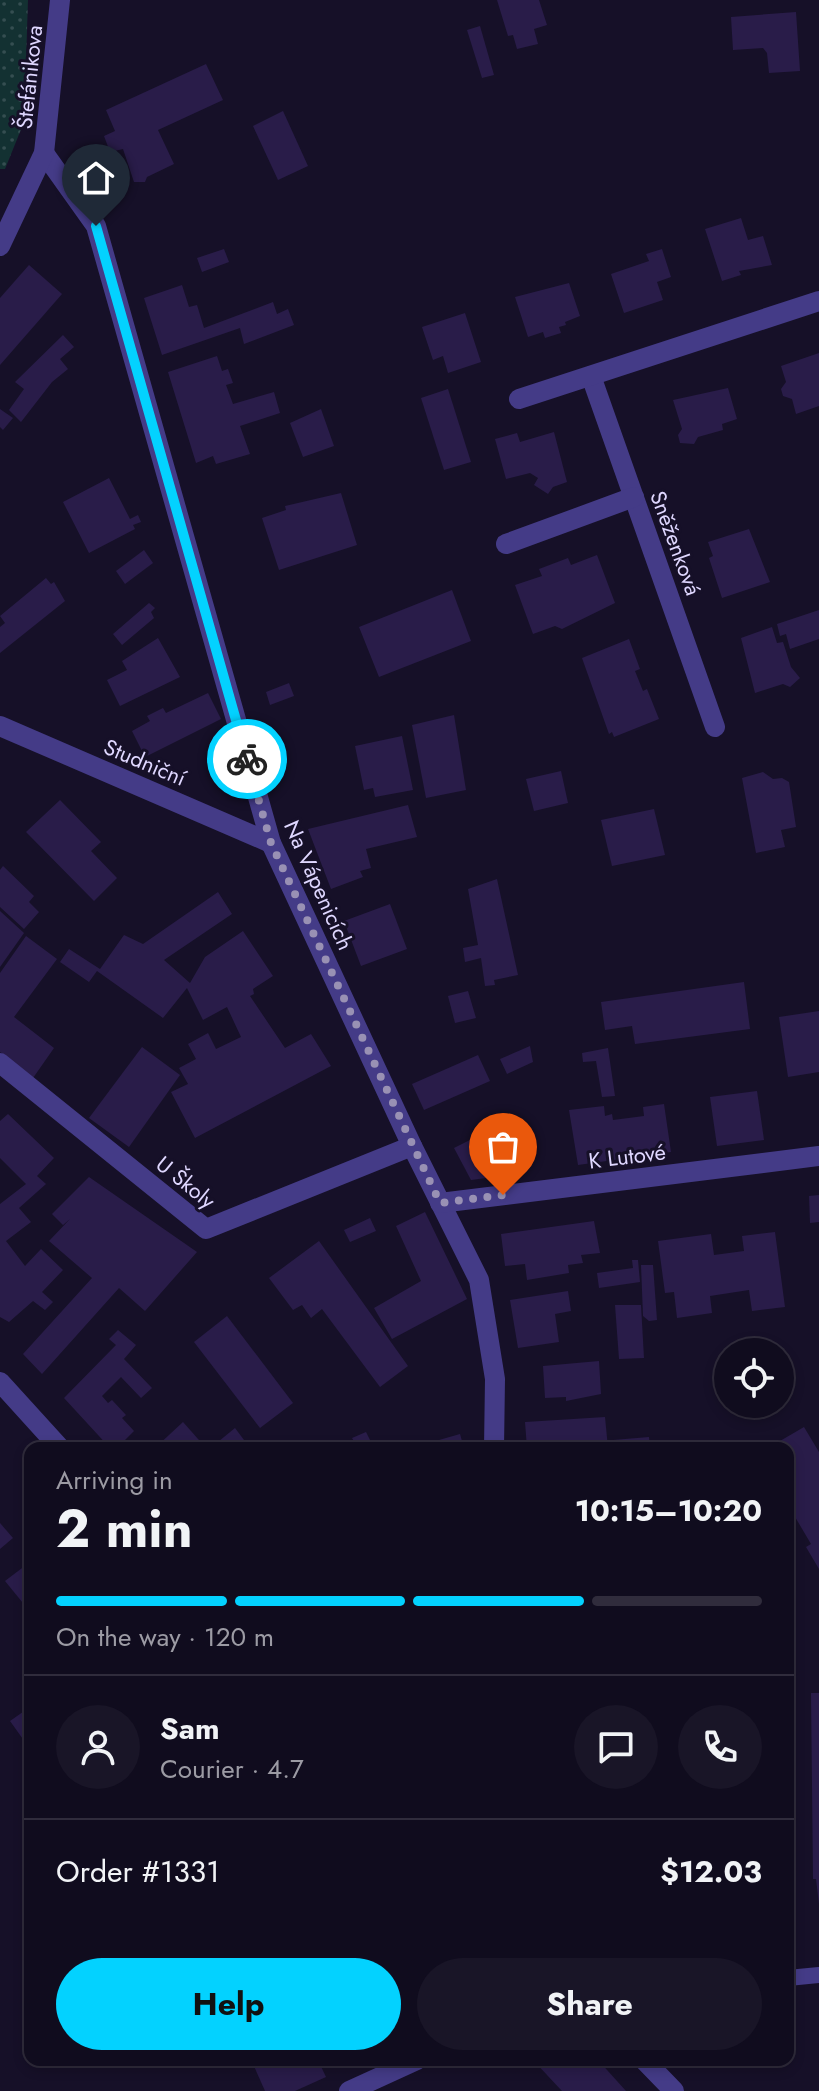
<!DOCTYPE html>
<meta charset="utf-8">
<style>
:root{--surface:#100c1e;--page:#191527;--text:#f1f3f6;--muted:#9c9ba4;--line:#302c3c;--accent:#03d2ff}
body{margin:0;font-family:Jost,sans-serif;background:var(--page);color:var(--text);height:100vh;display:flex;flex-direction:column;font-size:30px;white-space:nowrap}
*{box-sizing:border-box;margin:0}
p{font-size:26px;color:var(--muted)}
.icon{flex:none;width:44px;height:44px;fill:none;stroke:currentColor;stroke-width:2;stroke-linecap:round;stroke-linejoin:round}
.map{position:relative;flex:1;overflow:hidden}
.panel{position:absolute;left:24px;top:1442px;width:770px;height:624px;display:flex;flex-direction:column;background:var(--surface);border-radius:16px;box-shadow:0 4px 12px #0003,0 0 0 2px var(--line)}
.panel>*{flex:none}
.tools{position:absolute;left:714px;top:1338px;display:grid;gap:16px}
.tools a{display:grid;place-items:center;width:80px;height:80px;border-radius:50%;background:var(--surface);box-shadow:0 4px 12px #0003,0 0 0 2px var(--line);font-size:40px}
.pin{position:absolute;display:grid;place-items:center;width:68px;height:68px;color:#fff;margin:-82px -34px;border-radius:50% 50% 50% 0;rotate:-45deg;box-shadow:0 0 8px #0007}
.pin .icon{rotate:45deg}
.courier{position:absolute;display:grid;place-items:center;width:80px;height:80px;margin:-40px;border:6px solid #03d2ff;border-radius:50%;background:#fff;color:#222;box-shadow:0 2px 10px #0007}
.head em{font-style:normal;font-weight:700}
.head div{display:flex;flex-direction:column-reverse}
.head{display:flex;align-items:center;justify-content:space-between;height:136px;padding:0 32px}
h1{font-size:52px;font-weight:700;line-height:60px}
.bar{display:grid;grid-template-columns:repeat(4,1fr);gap:12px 8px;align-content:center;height:96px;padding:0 32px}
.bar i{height:10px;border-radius:6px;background:var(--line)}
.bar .current{background:var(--accent)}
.bar p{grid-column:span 4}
.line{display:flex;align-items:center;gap:20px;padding:0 32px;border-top:2px solid var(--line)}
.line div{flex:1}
.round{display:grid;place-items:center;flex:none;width:84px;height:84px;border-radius:42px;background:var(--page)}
.action{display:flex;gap:16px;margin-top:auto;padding:16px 32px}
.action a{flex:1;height:92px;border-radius:48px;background:var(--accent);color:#111;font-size:32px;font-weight:700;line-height:92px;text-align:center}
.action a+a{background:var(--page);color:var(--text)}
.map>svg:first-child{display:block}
</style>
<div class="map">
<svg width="819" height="2091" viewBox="0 0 819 2091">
<defs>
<pattern id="grass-dots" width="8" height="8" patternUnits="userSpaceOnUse" patternTransform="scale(2)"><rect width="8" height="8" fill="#133132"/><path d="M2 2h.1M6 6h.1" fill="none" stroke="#354e51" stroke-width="1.8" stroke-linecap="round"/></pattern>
</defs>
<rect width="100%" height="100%" fill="#161028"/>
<!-- grass -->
<polygon fill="url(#grass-dots)" points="0,0 28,0 24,122 5,169 0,169"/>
<!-- building -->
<g fill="#291c49">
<polygon points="497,0 539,0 547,25 534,29 538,44 517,49 513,35 508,36"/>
<polygon points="796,12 800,71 769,73 767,53 763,48 733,50 731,17"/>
<polygon points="480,26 494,75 482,78 467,30"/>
<polygon points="206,64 223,100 158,130 174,164 147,177 145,182 134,182 123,149 110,152 104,136 115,131 106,110"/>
<polygon points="283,111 308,166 278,180 253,126"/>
<polygon points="741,218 748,240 763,236 772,265 739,271 741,275 722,281 705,229"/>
<polygon points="224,249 229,262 202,272 197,258"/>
<polygon points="662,249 671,277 657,282 663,300 624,313 611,274 649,261 646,254"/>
<polygon points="29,265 62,294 0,365 0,298"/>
<polygon points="569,283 580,316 565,322 566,325 559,327 561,333 545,338 543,332 528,337 515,297"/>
<polygon points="182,285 189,307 197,305 204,328 273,302 277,314 288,309 294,325 244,344 240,328 162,355 144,298"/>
<polygon points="465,313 481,362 448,373 443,356 433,360 422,327"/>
<polygon points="63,335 74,347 60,359 68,369 52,382 21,422 9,410 24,389 15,382"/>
<polygon points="819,353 819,406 796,414 792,399 783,396 781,389 786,382 781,366"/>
<polygon points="217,356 222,371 228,369 233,383 226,385 233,404 274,392 280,413 240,426 250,454 216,464 213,456 196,463 168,372"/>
<polygon points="728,388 737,419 722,424 723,430 698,437 694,444 680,443 678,435 682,429 673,400"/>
<polygon points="448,389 471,462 444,470 421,398"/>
<polygon points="0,409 13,418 3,430 0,427"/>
<polygon points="321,409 334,446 303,457 290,423"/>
<polygon points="554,432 567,482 553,487 548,494 534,485 538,478 530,473 506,479 495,439 517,433 520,442"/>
<polygon points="109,478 130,519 138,515 141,522 133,525 135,529 89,553 63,502"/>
<polygon points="341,493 357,545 279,570 262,518 286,510 285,506"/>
<polygon points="749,529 770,582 722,598 709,558 713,556 708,542"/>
<polygon points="144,550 153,563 125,584 116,571"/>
<polygon points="597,555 615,603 562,629 555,626 533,634 515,585 542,576 539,569 568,558 571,565"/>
<polygon points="46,578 51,584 54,582 65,601 0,653 0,627 5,623 0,616"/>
<polygon points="452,590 471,641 379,677 359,627"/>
<polygon points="149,603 155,608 151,612 154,618 122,645 113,634"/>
<polygon points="819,610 819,639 790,649 786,634 780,636 777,624"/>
<polygon points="772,627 777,643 783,642 791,667 800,678 790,687 783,684 755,693 741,638"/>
<polygon points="158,638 180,677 120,706 107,680 127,670 122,661"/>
<polygon points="629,639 640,669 635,671 643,691 647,689 659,719 614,737 612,732 609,734 582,658"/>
<polygon points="289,683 294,696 270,705 266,692"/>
<polygon points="208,693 221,719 145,757 132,731 150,721 147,716 163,708 166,713"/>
<polygon points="454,715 466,790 426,798 412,725"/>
<polygon points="402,736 413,790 375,797 373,788 364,790 355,746"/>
<polygon points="561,771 568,803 534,811 526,779"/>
<polygon points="763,772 773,779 782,778 789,782 796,827 781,830 785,847 756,853 742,778"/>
<polygon points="60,800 101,842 91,851 117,878 94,901 26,832"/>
<polygon points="408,805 417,837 366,849 371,868 360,871 363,877 331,889 308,829"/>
<polygon points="654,809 665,855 612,866 601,820"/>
<polygon points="3,866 34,896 29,902 39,912 24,929 0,907 0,870"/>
<polygon points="497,879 518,975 494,980 495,985 485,986 481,958 465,962 463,948 478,945 468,889"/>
<polygon points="218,892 232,914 164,960 190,983 205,957 243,931 273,976 253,989 254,994 250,996 285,1048 311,1034 331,1066 195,1138 171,1092 188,1084 179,1068 196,1059 188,1044 208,1033 216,1049 241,1037 227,1007 203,1020 187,988 163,1018 97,971 89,982 60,962 69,949 100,969 124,935 143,944"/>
<polygon points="390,904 407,949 361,966 344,921"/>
<polygon points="0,911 24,933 0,967"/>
<polygon points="26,936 57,959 14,1017 54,1048 33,1078 0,1052 0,973"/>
<polygon points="744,982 750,1029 635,1044 632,1026 605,1030 601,1002"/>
<polygon points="468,991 476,1018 455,1023 448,996"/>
<polygon points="819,1011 819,1072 788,1077 779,1017"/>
<polygon points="530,1046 533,1062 507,1074 500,1059"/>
<polygon points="142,1047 180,1075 129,1147 89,1118"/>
<polygon points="608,1048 615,1096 602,1097 596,1061 583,1062 582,1053"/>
<polygon points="478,1055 490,1081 424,1110 412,1084"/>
<polygon points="757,1091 764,1140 717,1146 710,1097"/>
<polygon points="664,1104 671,1152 578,1165 569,1110 604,1106 605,1116 612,1114 613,1120 644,1116 643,1107"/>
<polygon points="8,1114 54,1158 37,1176 46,1184 19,1208 31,1222 6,1241 25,1266 41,1249 63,1270 42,1292 53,1302 45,1310 33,1301 9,1322 0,1317 0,1204 26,1184 0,1158 0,1121"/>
<polygon points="486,1132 509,1175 471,1180 454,1148"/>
<polygon points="89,1177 197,1252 145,1311 119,1288 42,1374 23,1354 92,1278 49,1241 70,1219 63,1225 52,1214"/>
<polygon points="819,1195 819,1222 810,1223 809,1196"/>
<polygon points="425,1212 467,1299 392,1339 374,1308 421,1281 396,1226"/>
<polygon points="370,1218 376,1231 350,1242 344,1230"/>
<polygon points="594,1221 600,1253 581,1255 583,1263 568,1265 569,1273 527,1280 525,1264 505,1266 501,1234"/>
<polygon points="775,1232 785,1307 752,1311 749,1290 710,1296 712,1313 677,1318 674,1292 665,1293 658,1241 711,1234 714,1255 744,1251 742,1236"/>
<polygon points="319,1241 408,1366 380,1387 322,1309 311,1318 302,1305 293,1310 269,1278"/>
<polygon points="632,1260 638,1260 640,1282 599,1288 597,1273 633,1268"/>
<polygon points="641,1265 653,1265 657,1320 649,1321 643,1316"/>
<polygon points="568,1291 571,1311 555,1314 559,1342 518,1348 510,1300"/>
<polygon points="615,1305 641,1305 644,1358 619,1359"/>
<polygon points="227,1316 293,1403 260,1428 194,1342"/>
<polygon points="118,1330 136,1345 124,1359 152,1388 141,1398 121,1377 102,1396 108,1403 112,1400 126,1415 122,1418 134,1431 117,1448 110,1448 64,1398 116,1345 109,1339"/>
<polygon points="599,1361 601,1394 566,1401 566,1397 545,1398 543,1366"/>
<polygon points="605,1417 608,1448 527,1448 525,1422"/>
<polygon points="183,1422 206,1448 155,1448"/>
<polygon points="804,1427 819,1452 819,1569 806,1547 811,1544 788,1505 788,1448 768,1448"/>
<polygon points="235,1428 250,1448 214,1448 213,1446"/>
<polygon points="366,1432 374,1448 358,1448 352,1438"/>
<polygon points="460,1434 464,1448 441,1448 439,1440"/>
<polygon points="649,1437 650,1448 614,1448 613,1440"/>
<polygon points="0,1523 13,1538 0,1549"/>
<polygon points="30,1562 30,1606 27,1608 5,1581"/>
<polygon points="811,1693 819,1693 819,1904 816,1879 813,1879"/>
<polygon points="30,1707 30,1749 10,1721"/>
<polygon points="262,2060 318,2060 326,2077 295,2091 265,2091 253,2064"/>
<polygon points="533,2060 598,2060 626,2091 562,2091"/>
</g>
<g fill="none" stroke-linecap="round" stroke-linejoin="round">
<!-- service -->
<polyline stroke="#443b87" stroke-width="16" points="788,1978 819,1975"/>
<!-- minor -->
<g stroke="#443b87" stroke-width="20">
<polyline points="44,153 96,226 271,843 412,1146 479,1280 495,1379 494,1448"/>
<polyline points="591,376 715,727"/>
<polyline points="519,399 819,301"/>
<polyline points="506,544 634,497"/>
<polyline points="0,726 271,843"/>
<polyline points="0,1063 206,1229 412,1146"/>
<polyline points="440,1203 819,1156"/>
<polyline points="349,2091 417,2060"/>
</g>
<!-- tertiary -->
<g stroke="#443b87" stroke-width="20">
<polyline points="0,246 44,153 60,0"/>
<polyline points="0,1382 60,1448"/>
<polyline points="644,2060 674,2091"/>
</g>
</g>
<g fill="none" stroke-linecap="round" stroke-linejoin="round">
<!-- done -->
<polyline stroke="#9991b4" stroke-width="8" stroke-dasharray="0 14.4" points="247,759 271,843 440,1203 503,1195"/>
<!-- route -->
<polyline stroke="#03d2ff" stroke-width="10" points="96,226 247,759"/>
</g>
<g text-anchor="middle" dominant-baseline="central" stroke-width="6" stroke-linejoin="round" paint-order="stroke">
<!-- street labels -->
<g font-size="22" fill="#dfd7ff" stroke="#161028">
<text transform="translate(29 77) rotate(-84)">Štefánikova</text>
<text transform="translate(676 543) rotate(70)">Sněženková</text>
<text transform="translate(145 762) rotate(23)">Studniční</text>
<text transform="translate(319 885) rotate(66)">Na Vápenicích</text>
<text transform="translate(627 1156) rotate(-7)">K Lutové</text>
<text transform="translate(186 1182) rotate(39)">U Školy</text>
</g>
</g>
</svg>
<div class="tools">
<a><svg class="icon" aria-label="locate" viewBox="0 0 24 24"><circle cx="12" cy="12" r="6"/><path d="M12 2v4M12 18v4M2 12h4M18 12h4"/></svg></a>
</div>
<div class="pin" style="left:503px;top:1195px;background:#ea580c"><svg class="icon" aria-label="bag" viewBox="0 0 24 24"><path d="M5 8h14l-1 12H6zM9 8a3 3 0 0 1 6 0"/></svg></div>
<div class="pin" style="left:96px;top:226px;background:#1f2937"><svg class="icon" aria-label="home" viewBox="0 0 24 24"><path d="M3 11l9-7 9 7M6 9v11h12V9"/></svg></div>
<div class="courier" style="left:247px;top:759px"><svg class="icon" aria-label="bike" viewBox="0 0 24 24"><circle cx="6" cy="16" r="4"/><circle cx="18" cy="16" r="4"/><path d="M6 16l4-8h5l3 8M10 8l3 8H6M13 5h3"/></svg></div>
<section class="panel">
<div class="head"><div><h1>2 min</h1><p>Arriving in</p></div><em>10:15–10:20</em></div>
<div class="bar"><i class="current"></i><i class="current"></i><i class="current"></i><i></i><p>On the way · 120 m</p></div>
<div class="line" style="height:144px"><a class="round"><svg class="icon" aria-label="person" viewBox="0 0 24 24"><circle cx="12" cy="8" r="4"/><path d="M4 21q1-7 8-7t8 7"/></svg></a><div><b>Sam</b><p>Courier · 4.7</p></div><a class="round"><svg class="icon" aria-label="chat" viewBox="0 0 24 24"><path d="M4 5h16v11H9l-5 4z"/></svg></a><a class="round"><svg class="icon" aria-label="phone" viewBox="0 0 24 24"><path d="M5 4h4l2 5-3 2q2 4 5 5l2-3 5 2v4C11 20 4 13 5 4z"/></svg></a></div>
<div class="line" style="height:104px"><div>Order #1331</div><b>$12.03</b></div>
<div class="action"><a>Help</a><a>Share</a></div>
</section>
</div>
